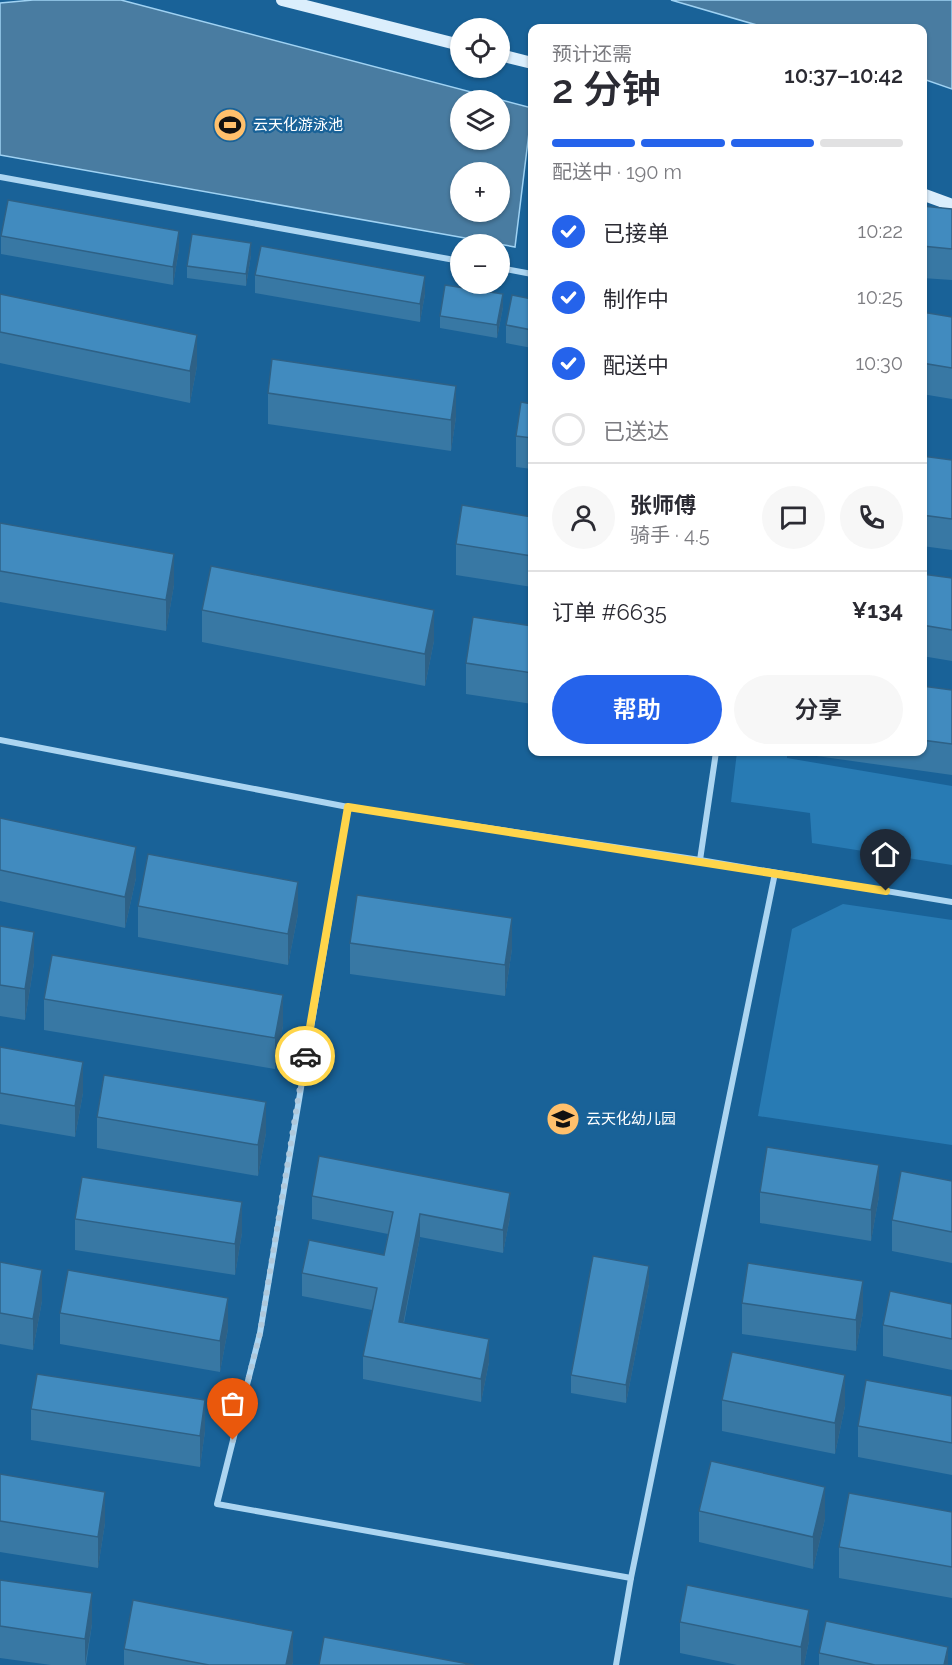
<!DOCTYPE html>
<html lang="zh">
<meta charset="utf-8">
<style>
:root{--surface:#fff;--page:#f7f7f7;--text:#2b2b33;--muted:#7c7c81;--line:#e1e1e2;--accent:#2563eb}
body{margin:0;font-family:Raleway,"Noto Sans SC",sans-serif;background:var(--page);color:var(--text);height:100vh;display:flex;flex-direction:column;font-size:22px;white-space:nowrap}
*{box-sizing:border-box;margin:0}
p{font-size:20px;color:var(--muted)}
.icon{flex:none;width:33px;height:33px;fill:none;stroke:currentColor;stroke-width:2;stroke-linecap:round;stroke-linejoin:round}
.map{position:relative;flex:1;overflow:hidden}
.side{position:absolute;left:528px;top:24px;width:399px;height:732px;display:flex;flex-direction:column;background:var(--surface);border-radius:12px;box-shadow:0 2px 4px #0004}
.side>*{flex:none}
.buttons{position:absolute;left:450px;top:18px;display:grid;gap:12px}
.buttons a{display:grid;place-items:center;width:60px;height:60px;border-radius:50%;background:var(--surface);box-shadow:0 2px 4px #0004;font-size:30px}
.pin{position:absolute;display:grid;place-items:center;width:51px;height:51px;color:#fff;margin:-62px -26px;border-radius:50% 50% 50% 0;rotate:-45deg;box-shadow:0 0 6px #0007}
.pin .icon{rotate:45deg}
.courier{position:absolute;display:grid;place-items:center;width:60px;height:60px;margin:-30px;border:4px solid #ffd54a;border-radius:50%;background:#fff;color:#222;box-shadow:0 2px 8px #0007}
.overview em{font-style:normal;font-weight:600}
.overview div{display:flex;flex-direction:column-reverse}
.overview{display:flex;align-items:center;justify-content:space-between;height:102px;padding:0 24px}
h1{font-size:39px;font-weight:600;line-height:45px}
.bar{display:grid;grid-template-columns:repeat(4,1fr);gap:9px 6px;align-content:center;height:72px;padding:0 24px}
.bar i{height:8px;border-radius:4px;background:var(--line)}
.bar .active{background:var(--accent)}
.bar p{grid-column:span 4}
.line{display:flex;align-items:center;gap:15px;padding:0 24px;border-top:2px solid var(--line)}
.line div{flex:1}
.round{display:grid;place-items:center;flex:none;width:63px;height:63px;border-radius:32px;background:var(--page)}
ol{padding:0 24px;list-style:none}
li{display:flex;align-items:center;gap:18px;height:66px}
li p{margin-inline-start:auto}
li .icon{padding:6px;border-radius:50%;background:var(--accent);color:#fff;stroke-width:4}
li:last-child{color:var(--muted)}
li i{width:33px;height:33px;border:3px solid var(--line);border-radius:50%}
.cta{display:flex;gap:12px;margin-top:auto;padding:12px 24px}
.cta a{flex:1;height:69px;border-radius:36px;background:var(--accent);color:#fff;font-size:24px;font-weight:600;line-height:69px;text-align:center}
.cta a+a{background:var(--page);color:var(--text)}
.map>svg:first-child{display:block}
</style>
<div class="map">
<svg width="952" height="1665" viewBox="0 0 952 1665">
<rect width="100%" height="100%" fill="#196298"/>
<!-- green -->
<g fill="#287bb4">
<polygon points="737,752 787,752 787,758 952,786 952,865 812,843 810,813 731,802"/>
<polygon points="843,904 952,920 952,1145 758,1116 792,929"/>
</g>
<!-- water -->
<g fill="#497ca1" stroke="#9fd2f3" stroke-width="1.5" fill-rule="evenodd">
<path d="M33 0H121L532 108 515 247 0 155V3ZM460 100H500V140H460ZM460 172H500V212H460Z"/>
<polygon points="671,0 952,0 952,89 923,79 922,28 767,28"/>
</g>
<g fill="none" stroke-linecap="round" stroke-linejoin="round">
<!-- minor -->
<g stroke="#acd5f1" stroke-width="6">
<polyline points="0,177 460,261"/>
<polyline points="500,268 532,274"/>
<polyline points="0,740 348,807 700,860 952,902"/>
<polyline points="348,807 260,1333 217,1504 631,1578"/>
<polyline points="700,860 716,752"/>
<polyline points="616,1665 631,1578 775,873"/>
</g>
<!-- secondary -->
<g stroke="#dbeefc" stroke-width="12">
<polyline points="282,0 460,45"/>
<polyline points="500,55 532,63"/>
<polyline points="922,194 952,205"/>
</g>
</g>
<!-- wall -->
<g fill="#3878a4">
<polygon points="922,206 952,209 952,280 922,278"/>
<polygon points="1,236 179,249 173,285 1,254"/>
<polygon points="251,255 246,286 187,278 187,266"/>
<polygon points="255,275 425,294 420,322 255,293"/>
<polygon points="0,294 197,366 190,403 0,363"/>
<polygon points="532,299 532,348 506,343 506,325"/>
<polygon points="503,307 497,338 440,328 440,316"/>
<polygon points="922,312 952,317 952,399 922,394"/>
<polygon points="268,393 456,417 451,451 268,424"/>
<polygon points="532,404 532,469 516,467 516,436"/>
<polygon points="922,456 952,460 952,550 922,546"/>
<polygon points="532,517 532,587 456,575 456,544"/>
<polygon points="0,523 174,585 166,631 0,602"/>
<polygon points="922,574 952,578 952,661 922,656"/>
<polygon points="202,610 434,641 425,686 202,642"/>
<polygon points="532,626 532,704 466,694 466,663"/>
<polygon points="922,686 952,690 952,775 788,752 922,752"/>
<polygon points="0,818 136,878 125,928 0,901"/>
<polygon points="138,906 298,914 288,965 138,937"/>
<polygon points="0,926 34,963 25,1020 0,1016"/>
<polygon points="350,943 512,949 505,996 350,974"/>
<polygon points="44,999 283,1026 275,1069 44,1030"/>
<polygon points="0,1047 83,1093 75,1137 0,1124"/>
<polygon points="97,1117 266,1133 258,1176 97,1148"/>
<polygon points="952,1181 952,1263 892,1251 892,1220"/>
<polygon points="760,1192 879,1196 871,1241 760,1223"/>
<polygon points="312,1196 510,1217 503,1253 420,1237 404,1323 489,1362 481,1402 363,1379 363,1356 372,1310 302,1296 302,1273 384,1255 388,1234 312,1219"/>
<polygon points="75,1219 242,1233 235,1275 75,1250"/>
<polygon points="0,1262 42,1301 33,1350 0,1344"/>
<polygon points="649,1284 626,1403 571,1393 571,1375"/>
<polygon points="742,1303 863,1312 856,1351 742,1334"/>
<polygon points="952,1304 952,1370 883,1356 883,1325"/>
<polygon points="60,1313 228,1329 220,1372 60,1344"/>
<polygon points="952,1396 952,1475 858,1457 858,1426"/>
<polygon points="722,1400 845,1406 835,1454 722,1431"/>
<polygon points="31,1409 205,1431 200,1467 31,1440"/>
<polygon points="0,1474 105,1523 98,1568 0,1552"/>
<polygon points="699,1511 825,1519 813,1569 699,1542"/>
<polygon points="952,1512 952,1598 839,1578 839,1547"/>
<polygon points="0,1580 92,1624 86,1665 51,1665 0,1658"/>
<polygon points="680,1622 809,1641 804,1665 737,1665 680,1653"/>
<polygon points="124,1649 293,1662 292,1665 124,1665"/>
<polygon points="819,1653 948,1665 819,1665"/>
</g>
<!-- shaded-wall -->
<g fill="#2e6186">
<polygon points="179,231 179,249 173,285 173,267"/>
<polygon points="251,243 251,255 246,286 246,274"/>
<polygon points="425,276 425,294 420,322 420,304"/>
<polygon points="503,294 503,307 497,338 497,325"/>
<polygon points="197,335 197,366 190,403 190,371"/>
<polygon points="456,386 456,417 451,451 451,420"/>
<polygon points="174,554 174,585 166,631 166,600"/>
<polygon points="434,610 434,641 425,686 425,654"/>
<polygon points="136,847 136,878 125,928 125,897"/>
<polygon points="298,882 298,914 288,965 288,934"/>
<polygon points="512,918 512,949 505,996 505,965"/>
<polygon points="34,932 34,963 25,1020 25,989"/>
<polygon points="283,995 283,1026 275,1069 275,1038"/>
<polygon points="83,1062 83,1093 75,1137 75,1106"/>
<polygon points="266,1102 266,1133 258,1176 258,1145"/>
<polygon points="879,1165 879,1196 871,1241 871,1210"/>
<polygon points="510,1193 510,1217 503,1253 503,1230"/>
<polygon points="242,1202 242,1233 235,1275 235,1244"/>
<polygon points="420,1214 420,1237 399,1345 399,1322"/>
<polygon points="649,1266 649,1284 626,1403 626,1385"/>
<polygon points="42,1270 42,1301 33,1350 33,1319"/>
<polygon points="863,1281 863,1312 856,1351 856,1320"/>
<polygon points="228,1298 228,1329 220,1372 220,1341"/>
<polygon points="489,1339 489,1362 481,1402 481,1379"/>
<polygon points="845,1375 845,1406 835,1454 835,1423"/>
<polygon points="205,1400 205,1431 200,1467 200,1436"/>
<polygon points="825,1487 825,1519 813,1569 813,1537"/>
<polygon points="105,1492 105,1523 98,1568 98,1537"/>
<polygon points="92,1593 92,1624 85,1665 85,1639"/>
<polygon points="809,1610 809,1641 804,1665 801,1665 801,1647"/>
<polygon points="293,1631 293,1662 292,1665 286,1665"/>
<polygon points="948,1647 948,1665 944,1665"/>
</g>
<!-- building -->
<g fill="#418bbf" stroke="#2e6186" stroke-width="1.5">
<polygon points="8,200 179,231 173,267 1,236"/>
<polygon points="922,206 952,209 952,249 922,246"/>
<polygon points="192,234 251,243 246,274 187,266"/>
<polygon points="261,246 425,276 420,304 255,275"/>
<polygon points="445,285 503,294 497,325 440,316"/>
<polygon points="0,294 197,335 190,371 0,332"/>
<polygon points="512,295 532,299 532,330 506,325"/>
<polygon points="922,312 952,317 952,368 922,363"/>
<polygon points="272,359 456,386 451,420 268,393"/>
<polygon points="521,402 532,404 532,438 516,436"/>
<polygon points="922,456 952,460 952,519 922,515"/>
<polygon points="462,505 532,517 532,556 456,544"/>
<polygon points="0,523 174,554 166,600 0,571"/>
<polygon points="211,566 434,610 425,654 202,610"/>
<polygon points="922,574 952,578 952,630 922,625"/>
<polygon points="473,617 532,626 532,673 466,663"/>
<polygon points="922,686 952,690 952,744 922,740"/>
<polygon points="0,818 136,847 125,897 0,870"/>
<polygon points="148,854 298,882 288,934 138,906"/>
<polygon points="357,895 512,918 505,965 350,943"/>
<polygon points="0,926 34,932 25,989 0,985"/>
<polygon points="52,955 283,995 275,1038 44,999"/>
<polygon points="0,1047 83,1062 75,1106 0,1093"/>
<polygon points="104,1075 266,1102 258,1145 97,1117"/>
<polygon points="767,1147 879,1165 871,1210 760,1192"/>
<polygon points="319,1156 510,1193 503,1230 420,1214 399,1322 489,1339 481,1379 363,1356 377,1288 302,1273 309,1240 384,1255 393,1212 312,1196"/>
<polygon points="901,1171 952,1181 952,1232 892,1220"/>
<polygon points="82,1177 242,1202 235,1244 75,1219"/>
<polygon points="593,1256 649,1266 626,1385 571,1375"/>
<polygon points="0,1262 42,1270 33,1319 0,1313"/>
<polygon points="748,1263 863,1281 856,1320 742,1303"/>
<polygon points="68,1270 228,1298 220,1341 60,1313"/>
<polygon points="890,1291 952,1304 952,1339 883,1325"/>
<polygon points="732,1352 845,1375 835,1423 722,1400"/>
<polygon points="37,1374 205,1400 200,1436 31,1409"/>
<polygon points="866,1380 952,1396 952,1443 858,1426"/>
<polygon points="711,1461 825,1487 813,1537 699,1511"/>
<polygon points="0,1474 105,1492 98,1537 0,1521"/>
<polygon points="849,1493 952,1512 952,1567 839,1547"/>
<polygon points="0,1580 92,1593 85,1639 0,1626"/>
<polygon points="687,1585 809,1610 801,1647 680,1622"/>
<polygon points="133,1600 293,1631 286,1665 209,1665 124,1649"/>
<polygon points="826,1621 948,1647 944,1665 875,1665 819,1653"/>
<polygon points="324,1637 474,1665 319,1665"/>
</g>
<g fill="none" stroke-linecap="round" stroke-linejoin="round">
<!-- done -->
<polyline stroke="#aec8db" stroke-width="6" stroke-dasharray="0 10.8" points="233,1440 260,1333 305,1056"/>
<!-- route -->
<polyline stroke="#ffd54a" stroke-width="8" points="305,1056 348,807 886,891"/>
</g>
<!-- icons -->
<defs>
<symbol id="stadium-disc" viewBox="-11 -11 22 22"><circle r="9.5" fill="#ffc06c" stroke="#196298"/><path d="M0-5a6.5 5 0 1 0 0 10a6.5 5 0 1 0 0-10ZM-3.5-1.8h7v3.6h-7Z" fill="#111"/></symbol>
<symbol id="school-disc" viewBox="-11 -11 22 22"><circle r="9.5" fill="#ffc06c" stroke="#196298"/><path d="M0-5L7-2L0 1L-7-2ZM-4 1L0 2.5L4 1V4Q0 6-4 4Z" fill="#111"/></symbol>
</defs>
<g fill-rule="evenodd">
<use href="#stadium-disc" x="211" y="106" width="38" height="38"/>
<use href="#school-disc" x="544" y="1100" width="38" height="38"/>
</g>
<g text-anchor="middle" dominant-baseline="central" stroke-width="4.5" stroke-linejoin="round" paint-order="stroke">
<!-- poi labels -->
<g font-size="15" fill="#fff" stroke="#196298" text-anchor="start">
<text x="253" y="125">云天化游泳池</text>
<text x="586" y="1119">云天化幼儿园</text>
</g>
</g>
</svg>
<div class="buttons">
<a><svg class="icon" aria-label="locate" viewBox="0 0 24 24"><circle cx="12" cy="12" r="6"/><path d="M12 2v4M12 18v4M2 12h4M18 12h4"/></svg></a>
<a><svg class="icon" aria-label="layers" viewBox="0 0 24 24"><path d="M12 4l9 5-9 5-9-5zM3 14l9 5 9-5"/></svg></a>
<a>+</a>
<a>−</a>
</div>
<div class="pin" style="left:233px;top:1440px;background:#ea580c"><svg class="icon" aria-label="bag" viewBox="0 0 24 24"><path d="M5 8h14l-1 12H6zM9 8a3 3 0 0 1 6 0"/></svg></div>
<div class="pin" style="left:886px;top:891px;background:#1f2937"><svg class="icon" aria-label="home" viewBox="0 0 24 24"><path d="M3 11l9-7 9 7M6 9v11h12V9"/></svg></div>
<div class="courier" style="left:305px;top:1056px"><svg class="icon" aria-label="car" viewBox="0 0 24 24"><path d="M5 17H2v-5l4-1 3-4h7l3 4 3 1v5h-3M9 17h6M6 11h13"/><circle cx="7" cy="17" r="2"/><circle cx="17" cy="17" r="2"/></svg></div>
<section class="side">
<div class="overview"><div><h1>2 分钟</h1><p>预计还需</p></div><em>10:37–10:42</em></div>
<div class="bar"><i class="active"></i><i class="active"></i><i class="active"></i><i></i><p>配送中 · 190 m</p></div>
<ol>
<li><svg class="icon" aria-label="check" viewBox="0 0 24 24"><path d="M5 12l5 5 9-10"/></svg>已接单<p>10:22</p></li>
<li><svg class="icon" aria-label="check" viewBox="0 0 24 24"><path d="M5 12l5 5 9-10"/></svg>制作中<p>10:25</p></li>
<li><svg class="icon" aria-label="check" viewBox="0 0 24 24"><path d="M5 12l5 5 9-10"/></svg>配送中<p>10:30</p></li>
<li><i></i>已送达</li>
</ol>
<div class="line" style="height:108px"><a class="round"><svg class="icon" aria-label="person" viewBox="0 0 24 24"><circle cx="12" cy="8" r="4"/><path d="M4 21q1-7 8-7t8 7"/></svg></a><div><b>张师傅</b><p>骑手 · 4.5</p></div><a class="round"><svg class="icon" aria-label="chat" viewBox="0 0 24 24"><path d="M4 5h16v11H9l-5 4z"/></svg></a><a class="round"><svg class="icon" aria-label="phone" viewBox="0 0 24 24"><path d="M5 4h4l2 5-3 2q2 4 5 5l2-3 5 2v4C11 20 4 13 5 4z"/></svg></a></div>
<div class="line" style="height:78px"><div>订单 #6635</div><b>¥134</b></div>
<div class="cta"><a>帮助</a><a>分享</a></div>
</section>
</div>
